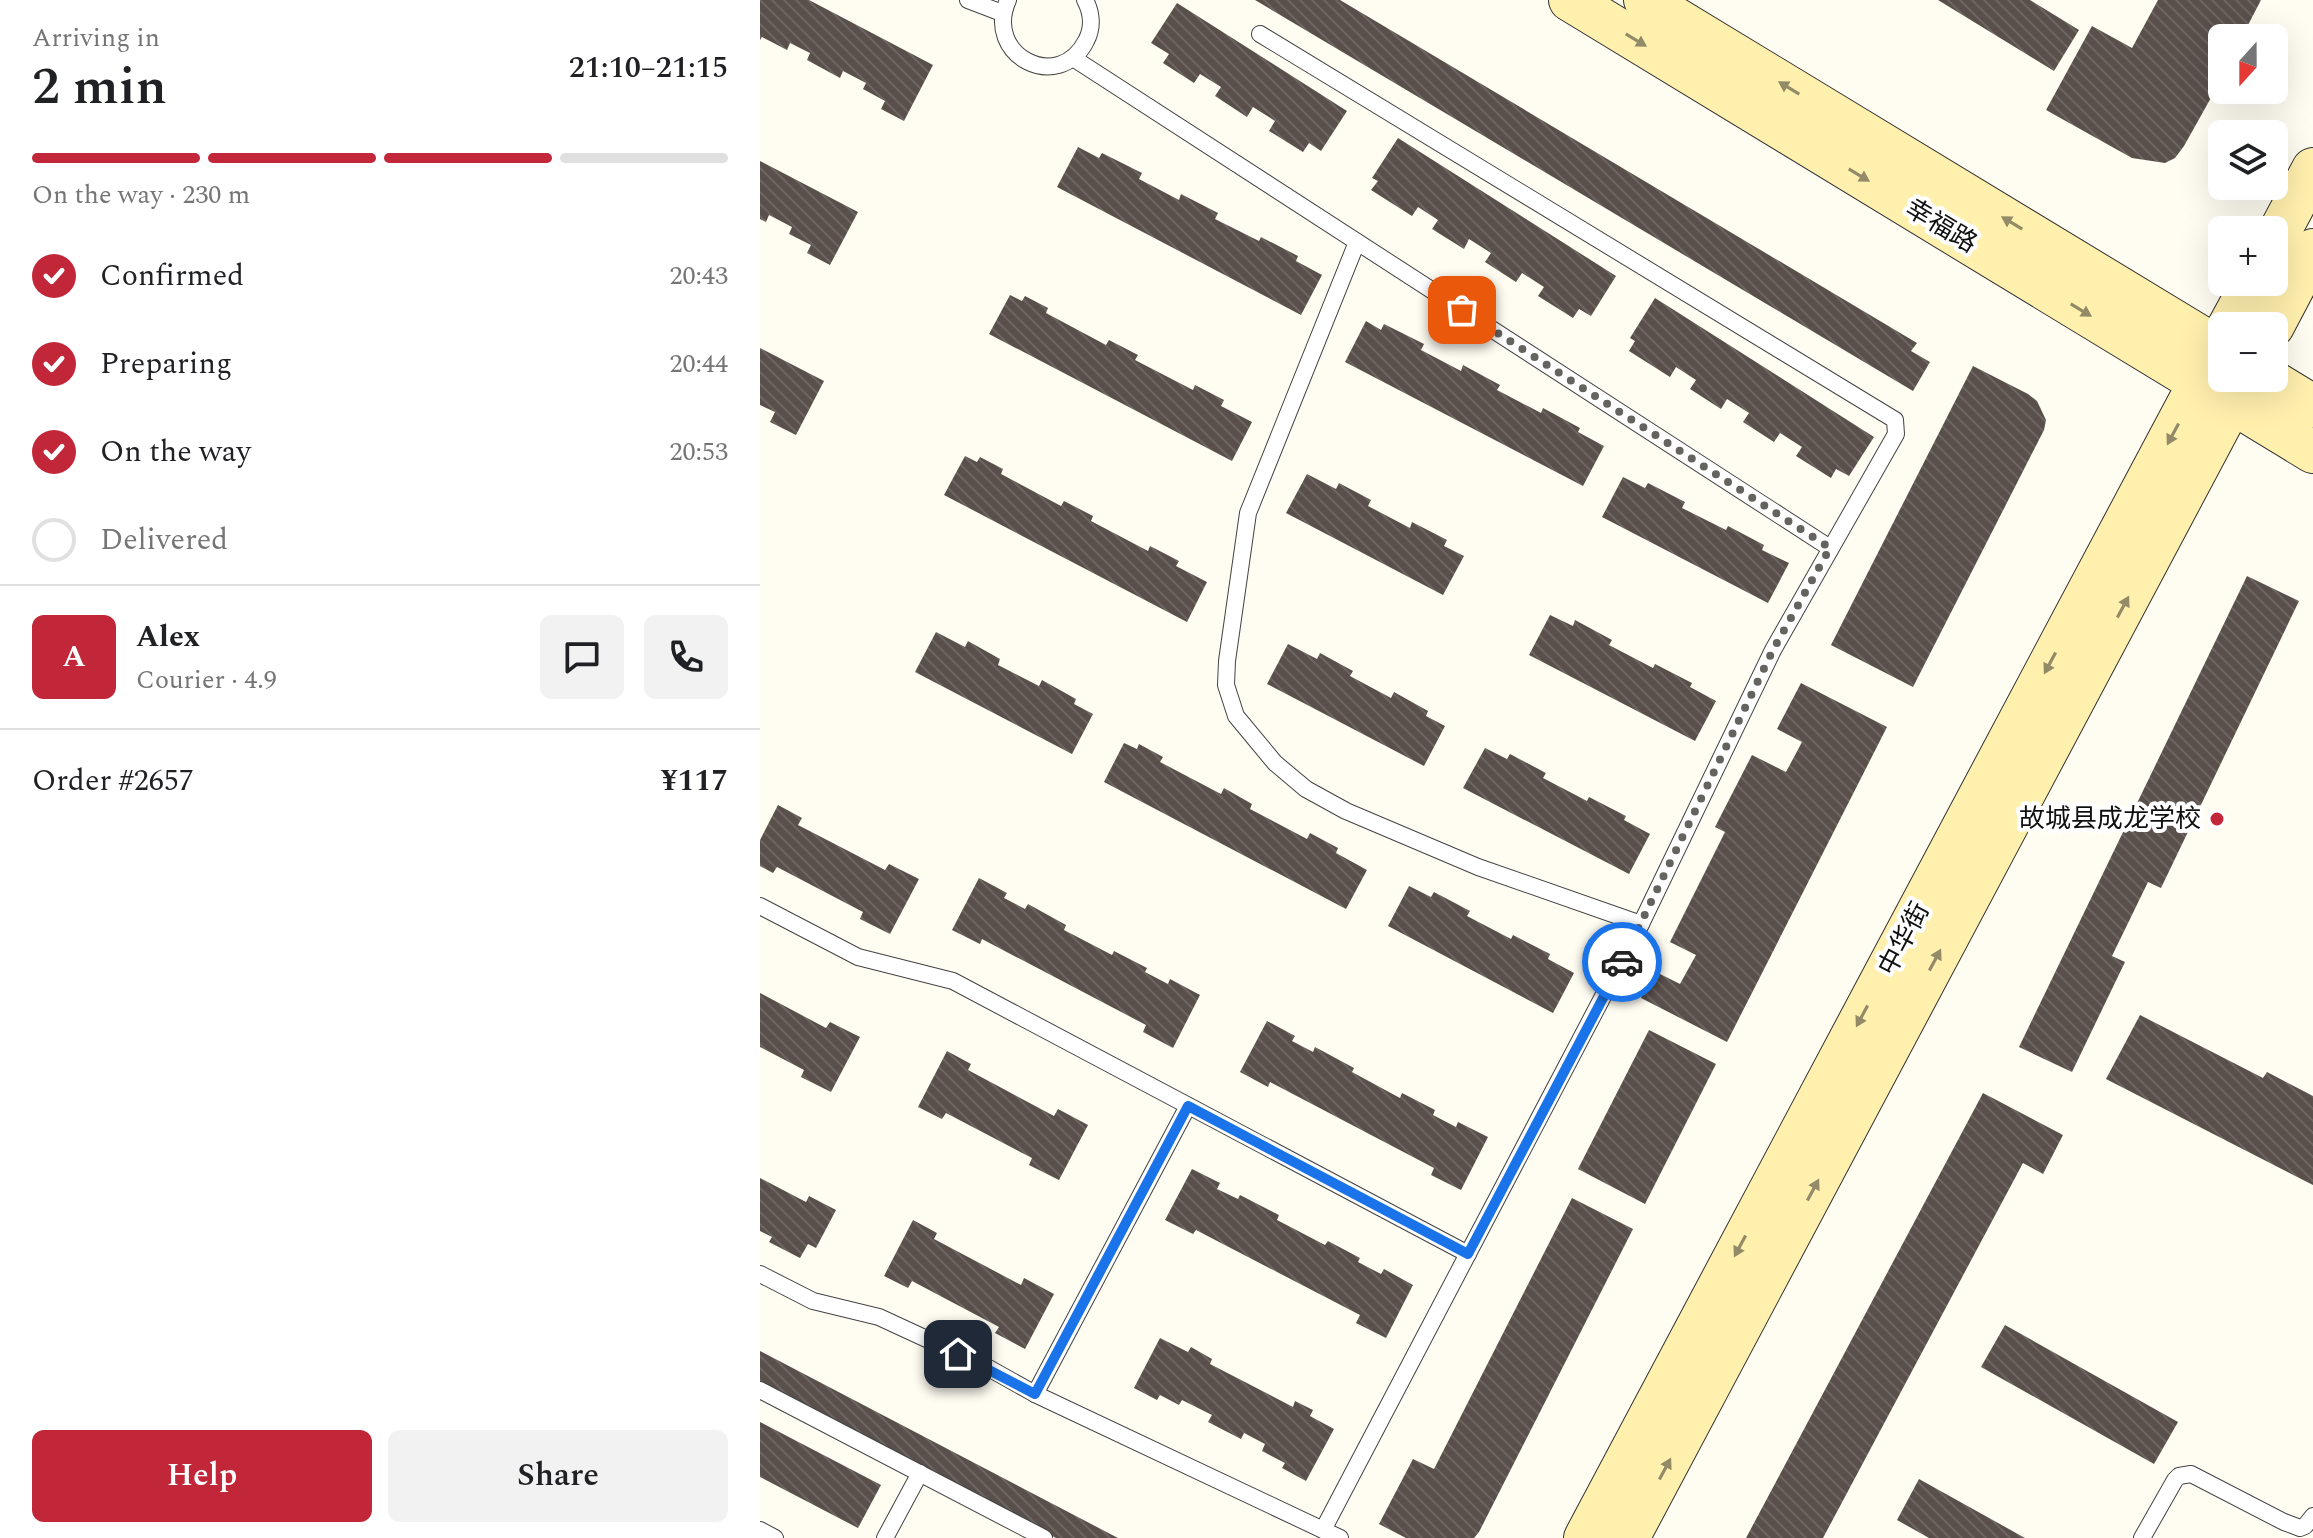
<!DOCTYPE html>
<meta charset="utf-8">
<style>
:root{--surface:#fff;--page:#f2f2f2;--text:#202124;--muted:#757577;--line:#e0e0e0;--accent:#c12639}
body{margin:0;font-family:Spectral,"Noto Sans SC",serif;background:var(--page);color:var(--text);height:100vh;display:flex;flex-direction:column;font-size:30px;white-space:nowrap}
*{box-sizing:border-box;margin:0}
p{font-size:26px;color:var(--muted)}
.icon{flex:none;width:44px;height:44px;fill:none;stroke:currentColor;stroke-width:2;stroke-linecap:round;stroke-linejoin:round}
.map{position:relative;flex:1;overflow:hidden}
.panel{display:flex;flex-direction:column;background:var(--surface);width:760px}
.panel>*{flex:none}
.needle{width:52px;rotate:201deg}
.fabs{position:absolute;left:1448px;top:24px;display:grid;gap:16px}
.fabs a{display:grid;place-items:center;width:80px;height:80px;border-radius:12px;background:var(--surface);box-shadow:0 8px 32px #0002;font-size:40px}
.pin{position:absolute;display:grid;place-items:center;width:68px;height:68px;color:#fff;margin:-34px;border-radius:16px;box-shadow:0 4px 12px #0006}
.courier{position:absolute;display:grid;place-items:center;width:80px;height:80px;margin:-40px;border:6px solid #1a73e8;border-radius:50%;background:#fff;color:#222;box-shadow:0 2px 10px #0007}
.head em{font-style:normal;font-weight:600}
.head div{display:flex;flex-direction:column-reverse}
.head{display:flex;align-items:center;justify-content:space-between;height:136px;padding:0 32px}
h1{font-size:52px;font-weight:600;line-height:60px}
.bar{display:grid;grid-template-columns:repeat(4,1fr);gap:12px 8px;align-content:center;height:96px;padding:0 32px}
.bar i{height:10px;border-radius:6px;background:var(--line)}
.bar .current{background:var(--accent)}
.bar p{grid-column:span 4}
.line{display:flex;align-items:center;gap:20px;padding:0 32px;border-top:2px solid var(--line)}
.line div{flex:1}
.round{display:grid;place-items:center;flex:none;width:84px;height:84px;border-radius:12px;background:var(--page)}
ol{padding:0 32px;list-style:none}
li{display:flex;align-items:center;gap:24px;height:88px}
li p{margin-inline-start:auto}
li .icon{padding:8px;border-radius:50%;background:var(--accent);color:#fff;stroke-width:4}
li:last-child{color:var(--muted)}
li i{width:44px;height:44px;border:4px solid var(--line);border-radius:50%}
.button{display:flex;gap:16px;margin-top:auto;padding:16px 32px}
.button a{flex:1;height:92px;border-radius:12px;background:var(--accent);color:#fff;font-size:32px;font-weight:600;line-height:92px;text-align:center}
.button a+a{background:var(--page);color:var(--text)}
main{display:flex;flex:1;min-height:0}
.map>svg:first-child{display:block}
</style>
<main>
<section class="panel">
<div class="head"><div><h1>2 min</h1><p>Arriving in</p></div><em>21:10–21:15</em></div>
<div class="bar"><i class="current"></i><i class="current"></i><i class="current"></i><i></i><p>On the way · 230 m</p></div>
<ol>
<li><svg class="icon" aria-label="check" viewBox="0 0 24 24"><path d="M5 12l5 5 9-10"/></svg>Confirmed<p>20:43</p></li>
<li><svg class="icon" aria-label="check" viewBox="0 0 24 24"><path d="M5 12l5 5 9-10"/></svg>Preparing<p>20:44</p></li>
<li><svg class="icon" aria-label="check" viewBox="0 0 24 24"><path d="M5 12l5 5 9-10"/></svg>On the way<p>20:53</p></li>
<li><i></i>Delivered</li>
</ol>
<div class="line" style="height:144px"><b class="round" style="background:var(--accent);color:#fff">A</b><div><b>Alex</b><p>Courier · 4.9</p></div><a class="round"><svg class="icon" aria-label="chat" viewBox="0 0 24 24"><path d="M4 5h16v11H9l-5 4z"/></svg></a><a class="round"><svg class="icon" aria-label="phone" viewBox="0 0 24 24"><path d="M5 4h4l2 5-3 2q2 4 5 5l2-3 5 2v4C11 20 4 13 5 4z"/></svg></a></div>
<div class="line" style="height:104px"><div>Order #2657</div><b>¥117</b></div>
<div class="button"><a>Help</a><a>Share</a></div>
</section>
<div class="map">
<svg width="1553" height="1538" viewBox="0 0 1553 1538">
<defs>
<pattern id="building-back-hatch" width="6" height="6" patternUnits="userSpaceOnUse" patternTransform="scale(2)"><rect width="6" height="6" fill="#59504c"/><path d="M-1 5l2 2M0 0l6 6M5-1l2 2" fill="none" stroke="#6c6561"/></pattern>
</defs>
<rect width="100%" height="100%" fill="#fffcf2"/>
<!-- building -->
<g fill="url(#building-back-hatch)">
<polygon points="0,0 49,0 173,65 144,121 121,109 125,101 103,89 106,83 83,71 80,78 47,60 50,53 30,43 27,50 2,37 0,40"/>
<polygon points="495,0 580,0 1157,343 1151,351 1170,362 1153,391"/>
<polygon points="1178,0 1270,0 1319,30 1294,71"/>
<polygon points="1398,0 1501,0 1487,27 1490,28 1484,38 1462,38 1462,78 1424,146 1415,158 1405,163 1372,158 1286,110 1332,26 1372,48"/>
<polygon points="417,3 587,111 561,151 549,143 543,152 509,131 515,121 493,107 487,117 455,96 461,87 440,74 434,83 403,63 409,54 391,43"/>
<polygon points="638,138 856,276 831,316 819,309 813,318 778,296 784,287 762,273 756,282 725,262 731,253 709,239 704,249 672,229 678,220 658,207 652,216 611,190 618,181 612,178"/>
<polygon points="318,147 339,158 342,153 382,173 379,179 419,200 421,194 458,213 455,219 499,241 501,237 538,256 536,261 562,275 541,315 297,187"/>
<polygon points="0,161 98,212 70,265 47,253 51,245 29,234 32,227 9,215 6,222 0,219"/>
<polygon points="250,295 262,301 265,296 288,308 286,313 346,345 349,340 378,355 375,360 433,390 435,385 464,400 461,406 492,422 472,461 229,334"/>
<polygon points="895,298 1114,437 1089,476 1076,469 1071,478 1036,456 1042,447 1020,433 1014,442 983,422 989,413 967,399 961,409 930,389 936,380 916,367 910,377 869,351 875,341 870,338"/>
<polygon points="606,321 621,330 624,324 664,344 661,350 701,371 703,365 740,385 737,390 781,413 783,408 820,428 818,432 844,446 823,486 585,362"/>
<polygon points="0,348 64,381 36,435 10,422 15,412 0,405"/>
<polygon points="1213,366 1268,394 1277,401 1286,420 1284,430 1153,687 1071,645"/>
<polygon points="205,456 217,462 220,457 243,469 241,474 301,506 304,501 333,516 331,521 388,551 390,546 419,561 416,566 447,582 427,622 184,495"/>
<polygon points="547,474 576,489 579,483 611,500 608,506 650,528 652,522 687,540 684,546 704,556 683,595 526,513"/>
<polygon points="863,477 885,488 888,483 925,502 922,508 966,530 968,526 1004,545 1002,550 1029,563 1008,603 842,517"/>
<polygon points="1487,576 1539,601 1401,888 1388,882 1352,956 1365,962 1312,1072 1259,1047"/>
<polygon points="790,615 813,626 815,620 852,640 849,645 893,668 895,664 932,683 930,687 956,701 935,741 769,655"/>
<polygon points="176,632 205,647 208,641 240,659 238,665 279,686 282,680 316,699 314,704 333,714 312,754 155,672"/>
<polygon points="528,644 557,659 560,653 593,671 590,676 631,698 634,692 668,711 666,716 685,726 664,766 507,684"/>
<polygon points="1041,683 1127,727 967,1042 881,998 894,971 920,984 936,955 910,942 965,832 955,827 992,755 1026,772 1042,742 1017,729"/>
<polygon points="364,743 377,749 379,744 403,757 400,762 461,794 464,788 492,804 490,809 547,839 550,833 578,848 576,853 607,870 586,909 344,782"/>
<polygon points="725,748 747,759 750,754 786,773 783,778 827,801 829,797 866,816 864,820 890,834 869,874 703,788"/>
<polygon points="18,805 42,818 38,825 125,870 129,864 159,879 130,934 100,919 103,912 17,867 13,873 0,866 0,840"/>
<polygon points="219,878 247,893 244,898 265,909 268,904 306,925 304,930 352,955 354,951 387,968 385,972 408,984 410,979 440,995 413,1048 383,1032 386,1025 222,939 220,944 192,930"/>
<polygon points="649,886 671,897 674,892 710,911 707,916 751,939 753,935 790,954 788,959 814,973 793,1013 628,926"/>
<polygon points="0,993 66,1028 70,1022 100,1037 71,1092 41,1077 44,1070 0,1047"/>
<polygon points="1380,1015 1503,1078 1507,1072 1553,1096 1553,1185 1346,1079"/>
<polygon points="507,1021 535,1036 532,1041 553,1052 555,1047 594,1068 592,1072 640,1098 642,1093 675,1110 673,1115 696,1127 698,1122 728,1137 701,1190 671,1175 674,1168 510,1082 508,1087 480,1072"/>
<polygon points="889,1030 956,1064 885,1204 818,1169"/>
<polygon points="187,1051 211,1064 208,1070 294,1116 298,1109 328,1125 299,1180 269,1165 272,1158 186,1113 182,1119 158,1107"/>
<polygon points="1223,1093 1303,1135 1283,1174 1263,1163 1063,1538 986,1538"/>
<polygon points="432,1169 460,1183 457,1189 478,1199 480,1195 519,1215 517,1220 565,1245 568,1241 600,1258 598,1262 621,1274 624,1269 653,1285 626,1338 596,1323 600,1315 436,1230 433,1234 405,1220"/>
<polygon points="0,1178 46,1202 49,1196 76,1210 56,1248 48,1244 40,1258 9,1242 12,1237 0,1231"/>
<polygon points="812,1198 873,1229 719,1532 714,1538 646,1538 619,1524 653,1459 674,1469"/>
<polygon points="153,1220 177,1233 174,1239 261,1285 264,1278 294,1294 265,1349 235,1333 239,1327 152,1281 148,1288 124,1276"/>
<polygon points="1245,1325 1418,1422 1394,1464 1221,1367"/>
<polygon points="400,1338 428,1352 431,1347 452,1359 450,1364 533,1407 535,1401 553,1410 550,1416 574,1429 546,1481 522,1468 525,1463 502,1451 505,1444 484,1433 481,1439 448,1422 452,1415 422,1400 419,1405 400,1395 397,1400 374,1388"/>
<polygon points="0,1351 358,1538 296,1538 0,1383"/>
<polygon points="0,1422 121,1485 98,1528 0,1477"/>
<polygon points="1159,1479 1265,1538 1169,1538 1137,1520"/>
</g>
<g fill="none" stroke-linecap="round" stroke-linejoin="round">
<defs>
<g id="lane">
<polyline points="208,0 242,13"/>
<path d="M248 0C223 56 299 94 326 41 333 28 332 13 325 0"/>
<polyline points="500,34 1135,420 1136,434 1013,650 881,924 563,1530"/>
<polyline points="313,58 1070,548"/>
<polyline points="597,242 488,513 467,661 466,685 476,716 515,763 546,789 586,811 718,867 881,924"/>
<polyline points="0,906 98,957 193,981 708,1254"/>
<polyline points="0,1274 53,1301 119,1317 225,1366 275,1394 580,1538"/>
<polyline points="0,1390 284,1538"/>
<polyline points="275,1394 428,1106"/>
<polyline points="0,1530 15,1538"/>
<polyline points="125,1538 160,1473"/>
<polyline points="1382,1538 1415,1480 1419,1476 1431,1474 1524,1522 1540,1528 1545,1526 1553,1516"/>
</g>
<g id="secondary">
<polyline points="810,0 1553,452"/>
<polyline points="885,0 1462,350"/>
<polyline points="1514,242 1553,169"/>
<polyline points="1469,326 1493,282"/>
<polyline points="1513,326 1553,250"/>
<polyline points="1507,378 1553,406"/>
<polyline points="825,1538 1462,340"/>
<polyline points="868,1538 1485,378"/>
</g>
</defs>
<!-- lane casing -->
<use href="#lane" stroke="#434343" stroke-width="18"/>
<!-- secondary casing -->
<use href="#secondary" stroke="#323232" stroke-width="44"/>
<!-- lane -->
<use href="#lane" stroke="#fff" stroke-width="16"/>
<!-- secondary -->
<use href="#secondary" stroke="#fff0ae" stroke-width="42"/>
</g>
<!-- one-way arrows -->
<defs><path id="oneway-solid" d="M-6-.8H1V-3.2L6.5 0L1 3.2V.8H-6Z" transform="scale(2)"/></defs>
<g fill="#938b67">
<use href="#oneway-solid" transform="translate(876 40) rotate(31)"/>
<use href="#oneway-solid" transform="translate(1029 88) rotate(-149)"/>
<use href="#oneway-solid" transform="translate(1099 175) rotate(31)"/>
<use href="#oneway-solid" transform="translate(1252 223) rotate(-149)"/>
<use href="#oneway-solid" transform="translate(1321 310) rotate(31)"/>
<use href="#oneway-solid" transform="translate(1413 434) rotate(118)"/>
<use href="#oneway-solid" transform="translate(1363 607) rotate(-62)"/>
<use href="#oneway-solid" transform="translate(1290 663) rotate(118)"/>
<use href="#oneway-solid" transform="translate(1175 960) rotate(-62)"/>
<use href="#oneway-solid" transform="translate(1102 1016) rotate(118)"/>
<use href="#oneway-solid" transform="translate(1053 1190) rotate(-62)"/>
<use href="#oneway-solid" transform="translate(980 1246) rotate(118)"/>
<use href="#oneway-solid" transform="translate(905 1469) rotate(-62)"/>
</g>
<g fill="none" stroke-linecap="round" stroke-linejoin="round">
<!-- done -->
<polyline stroke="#64635f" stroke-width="8" stroke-dasharray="0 14.4" points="702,310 1070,548 1013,650 862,962"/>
<!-- route -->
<polyline stroke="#1a73e8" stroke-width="10" points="198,1354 275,1394 428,1106 708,1254 862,962"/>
</g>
<!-- markers -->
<circle fill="#c12639" stroke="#fff" stroke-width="3" cx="1457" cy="819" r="8"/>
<g text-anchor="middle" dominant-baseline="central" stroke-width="8" stroke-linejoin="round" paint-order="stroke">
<!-- street labels -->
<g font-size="26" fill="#101010" stroke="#fff">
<text transform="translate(1181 226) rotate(31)">幸福路</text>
<text transform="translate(1144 939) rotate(-62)">中华街</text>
</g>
<!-- poi labels -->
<g font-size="26" fill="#101010" stroke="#fff" text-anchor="end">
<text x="1441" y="819">故城县成龙学校</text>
</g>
</g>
</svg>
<div class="fabs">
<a><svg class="needle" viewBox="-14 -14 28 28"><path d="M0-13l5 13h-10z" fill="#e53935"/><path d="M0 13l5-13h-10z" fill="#757577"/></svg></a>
<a><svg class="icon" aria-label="layers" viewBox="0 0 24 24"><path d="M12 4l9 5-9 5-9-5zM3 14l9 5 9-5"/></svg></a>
<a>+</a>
<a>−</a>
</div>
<div class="pin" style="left:702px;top:310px;background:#ea580c"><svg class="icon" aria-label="bag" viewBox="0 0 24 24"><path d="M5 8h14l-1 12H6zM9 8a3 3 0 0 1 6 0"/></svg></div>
<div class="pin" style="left:198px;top:1354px;background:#1f2937"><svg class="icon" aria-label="home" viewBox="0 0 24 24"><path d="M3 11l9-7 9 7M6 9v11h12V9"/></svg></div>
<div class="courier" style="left:862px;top:962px"><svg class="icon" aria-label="car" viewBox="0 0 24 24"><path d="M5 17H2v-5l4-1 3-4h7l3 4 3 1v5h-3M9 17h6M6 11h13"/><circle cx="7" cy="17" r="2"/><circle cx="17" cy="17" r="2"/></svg></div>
</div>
</main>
